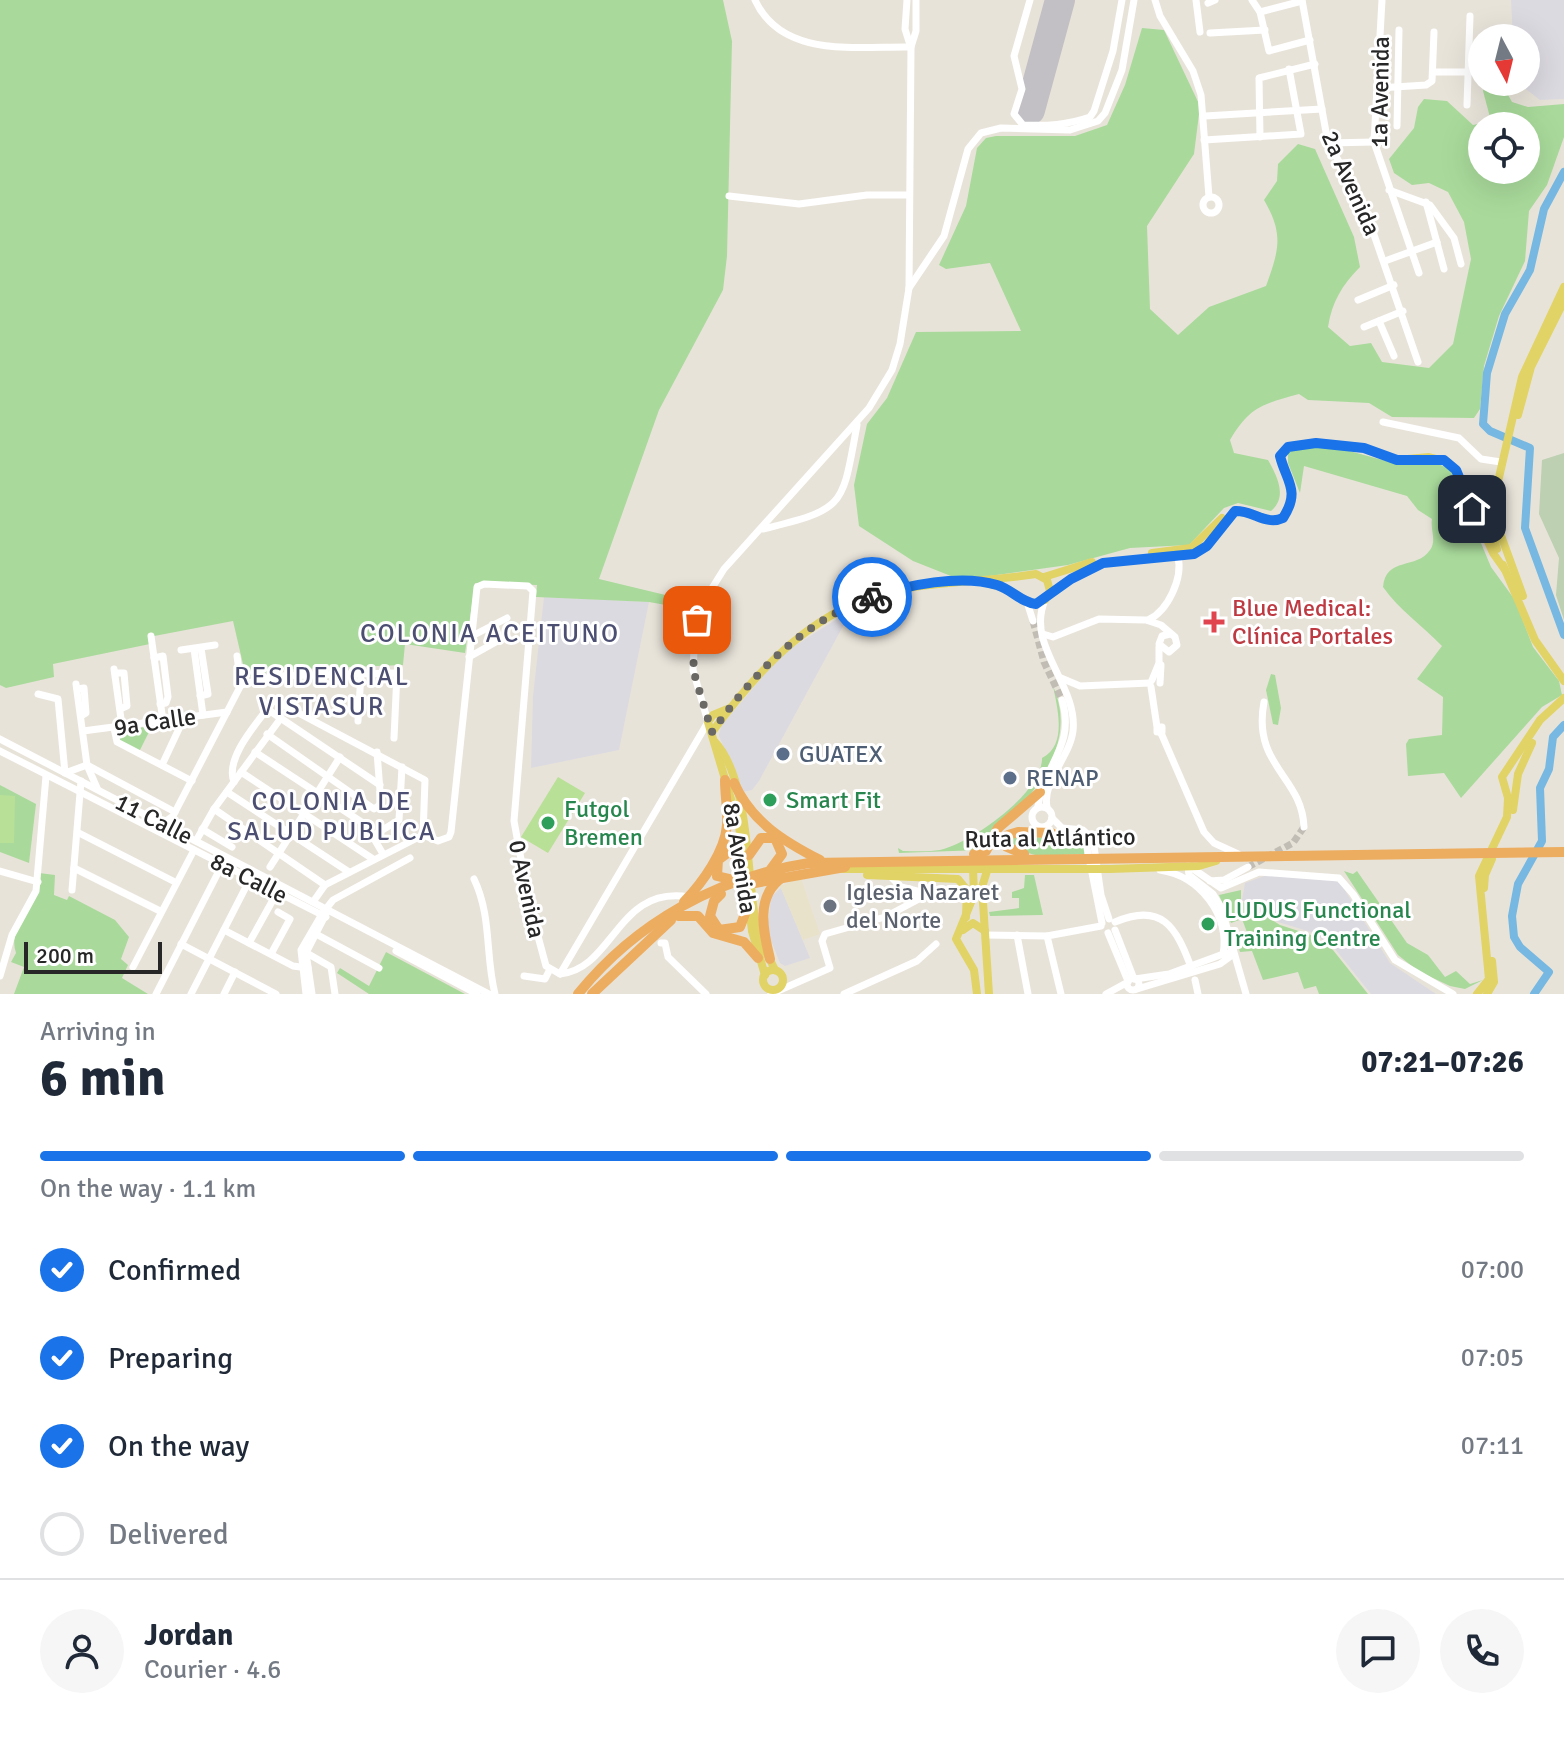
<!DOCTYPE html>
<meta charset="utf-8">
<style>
:root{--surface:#fff;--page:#f6f6f7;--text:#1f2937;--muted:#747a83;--line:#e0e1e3;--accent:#1a73e8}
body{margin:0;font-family:Signika,sans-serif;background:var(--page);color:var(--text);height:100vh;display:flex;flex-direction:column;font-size:30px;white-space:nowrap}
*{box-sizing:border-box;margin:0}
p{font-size:26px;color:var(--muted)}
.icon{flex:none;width:44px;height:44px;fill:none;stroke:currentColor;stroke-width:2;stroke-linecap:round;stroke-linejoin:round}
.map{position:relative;height:994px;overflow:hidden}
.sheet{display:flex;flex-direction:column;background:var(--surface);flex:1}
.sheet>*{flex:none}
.needle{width:52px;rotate:173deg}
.tools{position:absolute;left:1468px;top:24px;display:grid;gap:16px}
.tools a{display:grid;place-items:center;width:72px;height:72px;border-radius:50%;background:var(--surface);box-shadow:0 8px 32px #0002;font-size:40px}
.scale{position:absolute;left:24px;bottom:20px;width:138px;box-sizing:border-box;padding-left:8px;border:4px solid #272727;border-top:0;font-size:22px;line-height:28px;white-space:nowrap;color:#272727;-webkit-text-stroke:6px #fff;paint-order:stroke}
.pin{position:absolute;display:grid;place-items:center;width:68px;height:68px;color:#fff;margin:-34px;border-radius:16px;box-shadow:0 4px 12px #0006}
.courier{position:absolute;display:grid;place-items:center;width:80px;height:80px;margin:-40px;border:6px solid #1a73e8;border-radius:50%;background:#fff;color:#222;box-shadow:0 2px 10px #0007}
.headline em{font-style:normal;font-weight:700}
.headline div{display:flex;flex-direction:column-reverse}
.headline{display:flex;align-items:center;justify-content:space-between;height:136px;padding:0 40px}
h1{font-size:52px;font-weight:700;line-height:60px}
.bar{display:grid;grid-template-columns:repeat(4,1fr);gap:12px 8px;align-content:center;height:96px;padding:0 40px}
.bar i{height:10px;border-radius:6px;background:var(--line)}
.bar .current{background:var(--accent)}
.bar p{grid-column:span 4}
.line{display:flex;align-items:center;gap:20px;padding:0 40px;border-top:2px solid var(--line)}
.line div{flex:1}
.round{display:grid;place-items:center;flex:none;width:84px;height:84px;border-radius:42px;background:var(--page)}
ol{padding:0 40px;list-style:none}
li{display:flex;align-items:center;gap:24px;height:88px}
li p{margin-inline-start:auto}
li .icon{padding:8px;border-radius:50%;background:var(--accent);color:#fff;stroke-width:4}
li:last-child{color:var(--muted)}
li i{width:44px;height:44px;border:4px solid var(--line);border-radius:50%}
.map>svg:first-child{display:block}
</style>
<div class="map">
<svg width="1564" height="994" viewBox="0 0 1564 994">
<rect width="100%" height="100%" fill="#e8e3d9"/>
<!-- industrial -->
<g fill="#dcdae1">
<polygon points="1511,0 1564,0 1564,99 1540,100 1523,87 1521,82 1526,82 1526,38 1513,38"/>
<polygon points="544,597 649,602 619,750 531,768 533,696"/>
<polygon points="840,617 848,617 759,781 752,790 743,792 719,736 721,726 782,654"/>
<polygon points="1267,875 1331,879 1341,884 1390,963 1436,994 1371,994 1335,949 1314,933 1278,922 1242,900 1245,883"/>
<polygon points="781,888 810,958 785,966 780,963 770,938 768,924 771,897"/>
</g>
<!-- education -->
<polygon fill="#e8e2ca" points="801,878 820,934 803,940 780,886"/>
<!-- green -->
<g fill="#a9da9b" fill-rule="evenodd">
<polygon points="0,0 723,0 732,41 727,256 723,290 659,410 599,579 678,598 677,607 649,602 536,597 537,585 475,583 465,653 405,644 403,665 276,670 246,677 233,621 149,637 150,644 53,664 54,677 6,688 0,685"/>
<path d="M1142 28 1164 30 1200 106 1194 154 1147 226 1150 309 1178 335 1209 307 1266 286C1279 250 1284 234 1264 200L1277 181 1278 164 1298 144 1315 149 1354 237 1360 267C1342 285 1332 302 1328 327L1350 346 1371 343 1382 362 1429 368 1453 344 1471 259 1464 222 1448 192 1429 183 1412 185 1394 173 1389 159 1414 128 1418 107 1424 99 1447 101 1473 125 1491 121 1483 91 1485 82H1501L1512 102 1528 107 1564 104V137L1547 185 1529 211 1525 261 1499 316 1484 366 1480 409 1474 418 1392 417 1369 403 1308 400 1299 394C1263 404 1250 406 1230 440L1234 453 1268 460C1277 476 1288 497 1271 511L1238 503 1224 508 1189 545 1130 548 1068 565 961 580 913 561 859 526 854 485 867 424 887 398 916 332 1021 331 990 263 946 269 939 265 966 206 977 148 986 138 996 136H1075L1107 125 1125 85ZM1482 126H1526V170H1482Z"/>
<path d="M1327 445 1390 462 1431 461 1450 469 1491 567 1515 600 1533 647 1559 681 1562 695 1542 707 1461 798 1444 773 1408 776 1406 744 1409 739 1442 735 1443 697 1417 679 1442 646C1422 625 1399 610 1383 587 1386 556 1417 570 1430 550 1437 540 1430 530 1432 519L1418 510 1407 496 1304 466 1300 493 1288 463V452L1293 448Z"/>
<polygon points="1271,674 1275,675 1281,708 1278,725 1273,724 1266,690"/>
<path d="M1053 686C1081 750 1026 801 986 845L980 850 899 853 898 848 903 851C915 851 928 852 940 850 972 843 1043 792 1042 758 1068 745 1057 707 1053 686Z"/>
<polygon points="152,726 139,752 119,741 118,731"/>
<polygon points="0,785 36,804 29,863 0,852"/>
<polygon points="1011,837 1075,838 1083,841 1086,849 1084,854 1039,856 1013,849"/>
<polygon points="1344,871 1353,874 1357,871 1407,943 1428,955 1445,977 1456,971 1470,984 1483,980 1465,989 1450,986 1418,971 1398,955"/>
<path d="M39 873 55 875 54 895 67 900 69 896 115 920 129 937 121 959 128 965 122 978 148 994H14L24 967 11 962 16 953C7 923 37 902 39 873Z"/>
<polygon points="1025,875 1034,875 1043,915 990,916 989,912 1019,908 1019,898 1012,898 1012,892 1024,888"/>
<polygon points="1241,890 1241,901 1280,925 1311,935 1333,950 1368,994 1319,994 1316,986 1304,989 1298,972 1263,980 1252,951 1240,952 1236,939 1248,935 1242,919 1231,923 1219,895"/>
<polygon points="386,952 465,994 369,994 337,973 340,968 369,986"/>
</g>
<!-- cemetery -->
<polygon fill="#bdd0b2" points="1564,453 1564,620 1556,595 1559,558 1539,514 1542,460"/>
<!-- pitch -->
<g fill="#b9e097">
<polygon points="558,777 585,793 548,853 521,837"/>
<polygon points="0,795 15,796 14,843 0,843"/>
</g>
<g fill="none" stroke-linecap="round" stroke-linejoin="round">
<!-- river -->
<g stroke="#76b8e1" stroke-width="8">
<polyline points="1564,172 1544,209 1530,270 1505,314 1487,373 1483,424 1490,431 1530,448 1525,528 1564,635"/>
<polyline points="1534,994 1549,972 1520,947 1514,937 1512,916 1518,884 1542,841 1540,788 1549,769 1553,737 1564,725"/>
</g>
<!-- runway -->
<polyline stroke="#c2c0c4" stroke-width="30" points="1030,110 1060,0"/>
<!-- minor-tunnel -->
<g stroke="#c1bdb5" stroke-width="7" stroke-dasharray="7 3.5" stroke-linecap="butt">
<polyline points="1033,621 1044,662 1062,700"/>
<polyline points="1248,867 1293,843 1304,827"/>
</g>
<!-- minor -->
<g stroke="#fff" stroke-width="7">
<path d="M755 0C782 59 856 46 911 47"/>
<polyline points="907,0 905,29 910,45"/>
<path d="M1030 0 1014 56 1022 89 1014 114 1023 125C1047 126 1067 125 1090 117L1094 111 1113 51 1122 0"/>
<polyline points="1155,0 1160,16 1193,71 1201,95 1209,197"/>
<polyline points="1196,0 1200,32"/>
<polyline points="1252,0 1260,12 1269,51 1310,40"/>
<polyline points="1302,0 1328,143 1362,200 1418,362"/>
<polyline points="1382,0 1374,142 1419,273"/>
<polyline points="1208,3 1215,0"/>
<polyline points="1260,12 1302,1"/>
<polyline points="1210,33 1265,30"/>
<polyline points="1434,72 1467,72"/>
<polyline points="1379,88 1426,85 1432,81 1434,32"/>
<polyline points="1467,105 1470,16"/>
<polyline points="1205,116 1322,109"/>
<polyline points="1397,126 1399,30"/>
<polyline points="1260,137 1259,78 1315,64"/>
<polyline points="1204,140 1301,134 1289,69"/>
<polyline points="1328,143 1374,142"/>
<polyline points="1389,190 1430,205 1454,238 1461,264"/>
<polyline points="729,196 799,204 867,195 909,195"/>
<circle cx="1211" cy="205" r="8"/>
<polyline points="1426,202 1444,269"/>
<polyline points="1385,261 1437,242"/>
<polyline points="909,288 944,236 968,149 981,133 1001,128 1070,130 1098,121 1105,113 1122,70 1134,0"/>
<polyline points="1358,300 1394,285"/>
<polyline points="1379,321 1394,356"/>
<polyline points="1364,327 1403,311"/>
<polyline points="1383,422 1459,438 1481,459 1501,462"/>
<path d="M763 529C846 509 842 507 857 425"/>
<path d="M1045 600C1025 646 1078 684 1073 731 1070 757 1042 781 1047 807"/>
<polyline points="1027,602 1033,621"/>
<path d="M1148 620C1168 611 1183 578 1178 557"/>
<polyline points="1043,634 1053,637 1099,619 1146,620 1161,625 1175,637 1177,645 1169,652 1159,644 1162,636 1170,634"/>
<polyline points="151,636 163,721"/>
<polyline points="472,636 507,618"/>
<polyline points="194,649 203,715"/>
<polyline points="181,650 215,645"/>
<polyline points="237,656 241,685"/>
<polyline points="469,657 503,638"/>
<polyline points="154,658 163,656 168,697 166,703 160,704"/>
<polyline points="114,669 122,726"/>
<polyline points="115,673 124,673 127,706 120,709"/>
<polyline points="1061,678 1080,686 1150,683"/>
<polyline points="1152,680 1159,663 1159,647"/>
<polyline points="1160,683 1161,665"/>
<polyline points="76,684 87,765 97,788"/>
<polyline points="241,685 274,676 397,673 394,738"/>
<polyline points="1151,687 1157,727 1162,727 1162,732 1157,732 1157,727"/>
<polyline points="77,689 84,688 86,713 81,716"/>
<polyline points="38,694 58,699 65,773 87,765 175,812"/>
<polyline points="200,696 208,694 201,648"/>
<path d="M1264 702C1252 766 1302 776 1304 827"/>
<polyline points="267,709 380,785"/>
<polyline points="358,721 361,674"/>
<polyline points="114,728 117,742 192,781"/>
<polyline points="83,731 227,712"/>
<polyline points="1161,733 1204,832 1214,843 1238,854"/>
<polyline points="267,734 374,809 381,804 377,752"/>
<polyline points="0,739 489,994"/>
<polyline points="0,751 326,917"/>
<polyline points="255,752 366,825 383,854"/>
<polyline points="162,765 184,718"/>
<polyline points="241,772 373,859"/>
<path d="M234 782C224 757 260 720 274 700L425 780 423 835"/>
<polyline points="227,792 349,872"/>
<path d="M1038 806C1043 765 1076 747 1062 700"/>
<circle cx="1042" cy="817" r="10"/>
<polyline points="214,809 325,885"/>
<polyline points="1052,818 1062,828 1083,830 1093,839 1101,895 1109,919"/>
<polyline points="163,823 173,816 241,685"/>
<polyline points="202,829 232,847"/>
<polyline points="1048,831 1085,838 1102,923"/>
<polyline points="79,833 175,882"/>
<polyline points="374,835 399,820 402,767"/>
<path d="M423 835 438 841 449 837 451 832 477 587 484 584 528 586 533 591 514 821 529 903 546 966 560 974C614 969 617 885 689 897"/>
<polyline points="196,841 214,809 281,718"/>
<polyline points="1188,866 1189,875 1213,894 1221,907 1246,994"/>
<polyline points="1189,866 1221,888 1259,872 1339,878 1353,894 1395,960 1453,994"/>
<polyline points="270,867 340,757"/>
<polyline points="74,868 160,911"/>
<path d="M1160 870C1200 876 1230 915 1223 955"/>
<polyline points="0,871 38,882"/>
<path d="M474 879C492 917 485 954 495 994"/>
<polyline points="1210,881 1224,880 1248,867"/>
<polyline points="72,890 81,781"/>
<polyline points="313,902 325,885 423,835"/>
<path d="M1115 922C1162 902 1176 927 1191 967"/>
<polyline points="224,930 293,966 308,968"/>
<polyline points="1115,930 1134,979"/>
<polyline points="1108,933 1128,981"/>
<polyline points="316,934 379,968"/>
<polyline points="985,935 1047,936 1101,926"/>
<polyline points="1017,935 1028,994"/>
<polyline points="1047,936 1061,994"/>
<polyline points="249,943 279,889"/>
<polyline points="661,943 665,943 668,957 706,994"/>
<polyline points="181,944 276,994"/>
<polyline points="396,951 477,994"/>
<polyline points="305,952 331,967 335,994"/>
<polyline points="271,954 290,919 278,912"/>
<polyline points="133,967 194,850"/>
<polyline points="560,974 708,722 693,670 695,631 702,604 724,569 869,408 892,370 900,344 909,288 911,47 916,31 916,0"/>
<polyline points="0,976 12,935 36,891 46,776"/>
<polyline points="524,976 545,979 549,971"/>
<circle cx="1133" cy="984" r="6"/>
<polyline points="1135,979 1169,974 1226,953"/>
<polyline points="1195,980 1198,994"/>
<polyline points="1137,989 1220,964 1231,956 1231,949"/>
<polyline points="156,994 224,861"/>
<polyline points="191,994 252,875"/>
<polyline points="224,994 235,972"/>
<polyline points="306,994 301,950 322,914 333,900 410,858"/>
<polyline points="312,994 306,953 326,914"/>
<polyline points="771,994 830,968 822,941 825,934 885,917 919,899 917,891 901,887 892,878"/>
<polyline points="844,994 917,961 936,944"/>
<polyline points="1106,994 1128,982"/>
</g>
<!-- major -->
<g stroke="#e1d365" stroke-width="8">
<polyline points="1518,415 1531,367 1564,301"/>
<polyline points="1500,490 1499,530 1523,596"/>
<polyline points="1475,504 1490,515"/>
<polyline points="1497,549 1489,521 1522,377 1564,287"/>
<polyline points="1152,553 1191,548 1222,518"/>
<polyline points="1503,565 1535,640 1564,681"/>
<polyline points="1044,577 1092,562"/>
<path d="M1049 595 1071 579 1103 563 1194 554 1207 546 1235 511C1252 509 1265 524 1281 519 1303 495 1286 480 1280 456L1288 447 1316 443 1364 448 1397 460 1429 457 1448 462 1458 474 1493 553 1505 570"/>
<polyline points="730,708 713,715 708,722 739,826 752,931 765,975"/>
<path d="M712 732C760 667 818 604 902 589 946 581 992 581 1036 574L1047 580 1050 591 1045 600 1031 604 1008 589 979 581"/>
<path d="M715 742C751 781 746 880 757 930 761 945 769 957 775 970"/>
<polyline points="1513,810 1518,774 1532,743"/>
<polyline points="973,868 974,895 956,939 974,970 977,994"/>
<polyline points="838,869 1110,869 1199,866 1216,861"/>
<polyline points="987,871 982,887 989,994"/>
<polyline points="867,875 958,879 967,890 966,917"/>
<polyline points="1484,888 1485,875 1492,859"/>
<polyline points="963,930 973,923 985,931"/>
<circle cx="773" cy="980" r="10"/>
<polyline points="1477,994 1489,979 1479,876 1507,817 1508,798 1502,777 1540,720 1564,698"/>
<polyline points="1487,994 1494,982 1492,961"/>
</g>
<!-- highway -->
<g stroke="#edad60" stroke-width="10">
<path d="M734 783C752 822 783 841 820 860"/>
<polyline points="974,854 986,851 998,828 1040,792"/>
<polyline points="1024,854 1007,847 1008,835 1018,832 1052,833"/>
<polyline points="749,855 761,838 775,838 782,854 771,869"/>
<polyline points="734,880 717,876 718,860 729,852 743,860"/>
<polyline points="755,883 845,867"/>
<polyline points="721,894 714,901 710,916 719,930 740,927 748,906"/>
<path d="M684 902C702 883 725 852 727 825 728 810 725 795 725 780"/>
<polyline points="678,916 698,916 713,933 744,942 758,958"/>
<path d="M770 959C763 931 755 895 783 877"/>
<path d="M578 994C636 922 718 877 809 863L1564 852"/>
<polyline points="592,994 671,920"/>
</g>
</g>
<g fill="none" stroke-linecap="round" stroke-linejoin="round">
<!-- done -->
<path stroke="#6b6965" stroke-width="8" stroke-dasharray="0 14.4" d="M697 620 693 670 712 732C753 674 803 621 872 597"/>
<!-- route -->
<path stroke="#1a73e8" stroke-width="10" d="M872 597C907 585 961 574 997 585 1011 589 1022 603 1036 604L1071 579 1103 563 1194 554 1207 546 1235 511C1253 510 1266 526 1283 518 1301 490 1286 481 1280 456L1288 447 1316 443 1364 448 1397 460H1444L1456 470 1472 509"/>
</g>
<!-- markers -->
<path fill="#e0444e" stroke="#fff" stroke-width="3" d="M1210 610h8v8h8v8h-8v8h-8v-8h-8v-8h8z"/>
<g fill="#5c6f8a" stroke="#fff" stroke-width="3">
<circle cx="783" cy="754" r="8"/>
<circle cx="1010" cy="778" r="8"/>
</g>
<g fill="#2e9e5b" stroke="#fff" stroke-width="3">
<circle cx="770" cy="800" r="8"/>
<circle cx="548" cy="823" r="8"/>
<circle cx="1208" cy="924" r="8"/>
</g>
<circle fill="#6b7280" stroke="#fff" stroke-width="3" cx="830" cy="906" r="8"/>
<g text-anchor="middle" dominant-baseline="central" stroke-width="6" stroke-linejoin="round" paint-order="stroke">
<!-- street labels -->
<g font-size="24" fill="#272727" stroke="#fff">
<text transform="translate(1380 92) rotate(-89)">1a Avenida</text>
<text transform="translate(1351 183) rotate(66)">2a Avenida</text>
<text transform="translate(155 722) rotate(-8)">9a Calle</text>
<text transform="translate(154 819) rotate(27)">11 Calle</text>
<text transform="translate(1050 838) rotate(-1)">Ruta al Atlántico</text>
<text transform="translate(740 858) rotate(81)">8a Avenida</text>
<text transform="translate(249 878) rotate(27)">8a Calle</text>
<text transform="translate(527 889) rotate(78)">0 Avenida</text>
</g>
<!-- health labels -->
<g font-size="24" fill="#be3a42" stroke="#fff" text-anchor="start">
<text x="1232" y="608">Blue Medical:<tspan x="1232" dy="28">Clínica Portales</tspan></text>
</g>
<!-- service labels -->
<g font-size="24" fill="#4e5e75" stroke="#fff" text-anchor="start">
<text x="799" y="754">GUATEX</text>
<text x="1026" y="778">RENAP</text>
</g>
<!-- leisure labels -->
<g font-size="24" fill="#27864d" stroke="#fff" text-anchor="start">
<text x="786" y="800">Smart Fit</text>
<text x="564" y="809">Futgol<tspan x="564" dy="28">Bremen</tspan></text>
<text x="1224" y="910">LUDUS Functional<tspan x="1224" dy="28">Training Centre</tspan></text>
</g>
<!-- worship labels -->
<g font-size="24" fill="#5b616d" stroke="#fff" text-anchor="start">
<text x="846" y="892">Iglesia Nazaret<tspan x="846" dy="28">del Norte</tspan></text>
</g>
<!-- neighbourhood labels -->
<g font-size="26" letter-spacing="2" fill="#4c4f72" stroke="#fff">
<text x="490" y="634">COLONIA ACEITUNO</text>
<text x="322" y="677">RESIDENCIAL<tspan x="322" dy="30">VISTASUR</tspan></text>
<text x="332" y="802">COLONIA DE<tspan x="332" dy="30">SALUD PUBLICA</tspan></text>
</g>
</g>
</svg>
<div class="tools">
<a><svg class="needle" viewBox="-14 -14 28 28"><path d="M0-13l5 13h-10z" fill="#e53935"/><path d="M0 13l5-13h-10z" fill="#747a83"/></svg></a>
<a><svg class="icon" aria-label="locate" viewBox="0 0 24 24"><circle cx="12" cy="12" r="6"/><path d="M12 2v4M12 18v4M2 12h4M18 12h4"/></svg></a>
</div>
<div class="scale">200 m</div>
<div class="pin" style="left:697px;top:620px;background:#ea580c"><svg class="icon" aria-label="bag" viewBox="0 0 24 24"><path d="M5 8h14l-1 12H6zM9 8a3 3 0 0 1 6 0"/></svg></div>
<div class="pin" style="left:1472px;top:509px;background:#1f2937"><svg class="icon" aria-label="home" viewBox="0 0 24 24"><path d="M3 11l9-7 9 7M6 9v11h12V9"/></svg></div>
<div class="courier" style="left:872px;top:597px"><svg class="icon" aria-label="bike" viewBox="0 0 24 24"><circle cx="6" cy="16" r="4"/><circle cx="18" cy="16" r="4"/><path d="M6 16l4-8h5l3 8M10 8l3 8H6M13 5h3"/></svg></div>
</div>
<section class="sheet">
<div class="headline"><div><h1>6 min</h1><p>Arriving in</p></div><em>07:21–07:26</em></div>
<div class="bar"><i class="current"></i><i class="current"></i><i class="current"></i><i></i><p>On the way · 1.1 km</p></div>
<ol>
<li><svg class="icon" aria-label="check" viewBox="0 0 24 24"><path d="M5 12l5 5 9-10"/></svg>Confirmed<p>07:00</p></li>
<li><svg class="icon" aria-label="check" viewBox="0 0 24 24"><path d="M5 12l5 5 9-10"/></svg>Preparing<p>07:05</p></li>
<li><svg class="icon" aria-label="check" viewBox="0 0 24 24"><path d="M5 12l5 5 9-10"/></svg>On the way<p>07:11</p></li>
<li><i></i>Delivered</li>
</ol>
<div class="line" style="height:144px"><a class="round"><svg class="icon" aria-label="person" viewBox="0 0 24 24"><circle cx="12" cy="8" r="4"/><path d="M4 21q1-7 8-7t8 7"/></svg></a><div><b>Jordan</b><p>Courier · 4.6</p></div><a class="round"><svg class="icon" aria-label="chat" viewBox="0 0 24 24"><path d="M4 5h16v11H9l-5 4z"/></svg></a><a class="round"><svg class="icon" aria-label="phone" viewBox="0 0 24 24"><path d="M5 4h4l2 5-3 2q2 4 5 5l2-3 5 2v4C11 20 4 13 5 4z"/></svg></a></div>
</section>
